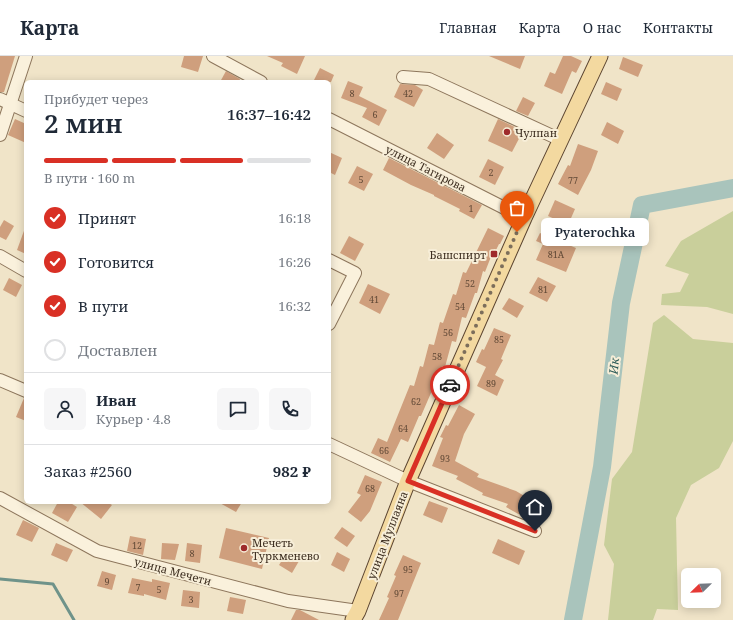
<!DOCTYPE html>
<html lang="ru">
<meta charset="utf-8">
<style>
:root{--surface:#fff;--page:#f6f6f7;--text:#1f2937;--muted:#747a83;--line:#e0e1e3;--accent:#d93025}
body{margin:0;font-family:"Noto Serif",serif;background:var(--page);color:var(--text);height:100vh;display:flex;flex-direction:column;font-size:15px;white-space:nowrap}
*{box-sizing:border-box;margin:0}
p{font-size:13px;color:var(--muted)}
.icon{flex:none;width:22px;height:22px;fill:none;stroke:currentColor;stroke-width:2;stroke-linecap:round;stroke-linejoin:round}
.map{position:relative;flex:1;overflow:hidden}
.side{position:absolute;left:24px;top:24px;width:307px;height:424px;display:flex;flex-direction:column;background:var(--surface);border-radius:6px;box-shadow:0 2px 10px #0003}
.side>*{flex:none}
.needle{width:26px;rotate:247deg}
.fabs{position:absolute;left:681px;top:512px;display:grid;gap:8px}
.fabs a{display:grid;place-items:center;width:40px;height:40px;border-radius:6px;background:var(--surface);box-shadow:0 2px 10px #0003;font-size:20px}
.pin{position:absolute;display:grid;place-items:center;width:34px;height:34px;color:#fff;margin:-41px -17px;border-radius:50% 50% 50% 0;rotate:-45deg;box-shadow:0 0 4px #0007}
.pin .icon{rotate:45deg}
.courier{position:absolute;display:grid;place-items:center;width:40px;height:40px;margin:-20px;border:3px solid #d93025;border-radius:50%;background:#fff;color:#222;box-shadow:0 1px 5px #0007}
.bubble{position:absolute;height:28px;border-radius:6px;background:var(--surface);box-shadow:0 2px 10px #0003;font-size:13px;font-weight:600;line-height:28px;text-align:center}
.head em{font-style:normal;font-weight:600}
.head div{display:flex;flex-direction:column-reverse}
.head{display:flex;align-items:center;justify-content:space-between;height:68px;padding:0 20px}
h1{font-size:26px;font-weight:600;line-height:30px}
.bar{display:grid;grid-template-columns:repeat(4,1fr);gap:6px 4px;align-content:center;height:48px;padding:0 20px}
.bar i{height:5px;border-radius:3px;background:var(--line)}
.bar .selected{background:var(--accent)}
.bar p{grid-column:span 4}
.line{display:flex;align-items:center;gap:10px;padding:0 20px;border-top:1px solid var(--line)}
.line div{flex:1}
.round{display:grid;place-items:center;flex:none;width:42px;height:42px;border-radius:6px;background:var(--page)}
ol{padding:0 20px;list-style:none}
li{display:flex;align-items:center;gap:12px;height:44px}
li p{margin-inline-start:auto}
li .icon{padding:4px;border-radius:50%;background:var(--accent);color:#fff;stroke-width:4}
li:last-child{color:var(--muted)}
li i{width:22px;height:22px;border:2px solid var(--line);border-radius:50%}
header{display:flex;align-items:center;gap:24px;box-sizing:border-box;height:56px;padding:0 20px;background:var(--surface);border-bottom:1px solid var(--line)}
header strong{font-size:19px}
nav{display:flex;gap:22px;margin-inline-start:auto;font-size:14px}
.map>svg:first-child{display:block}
</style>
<header>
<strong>Карта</strong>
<nav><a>Главная</a><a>Карта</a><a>О нас</a><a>Контакты</a></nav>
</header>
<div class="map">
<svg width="733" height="564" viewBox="0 0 733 564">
<rect width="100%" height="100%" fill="#f0e4c8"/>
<!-- green -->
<g fill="#c9cf9b">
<polygon points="733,155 733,258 707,251 661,249 662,238 680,236 689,218 665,210 681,185"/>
<polygon points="664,259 693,283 733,287 733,385 719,412 691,429 676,462 678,554 657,553 653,564 608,564 614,508 604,489 612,423 632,396 653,267"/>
</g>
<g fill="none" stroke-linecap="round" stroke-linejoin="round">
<!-- stream -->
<polyline stroke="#6f938a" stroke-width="3" points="0,523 53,528 74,564"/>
<!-- river -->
<polyline stroke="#a9c4bc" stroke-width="18" points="573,564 602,411 621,247 642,149 733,132"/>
</g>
<!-- building -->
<g fill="#cf9f7d">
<polygon points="0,0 15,0 4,36 0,36"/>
<polygon points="184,0 203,0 198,16 181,11"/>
<polygon points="267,0 305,0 297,18 281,10 283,7"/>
<polygon points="489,0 525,0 520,13"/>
<polygon points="563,0 571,0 582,5 576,17 572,15 562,38 544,30 550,16 555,18"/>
<polygon points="623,1 643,9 638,21 619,13"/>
<polygon points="320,12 334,19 331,26 313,26"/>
<polygon points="226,15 240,23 239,26 220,26"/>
<polygon points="348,25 363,31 359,40 387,54 379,70 362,61 367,52 341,42"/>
<polygon points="606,26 622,33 617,45 601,38"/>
<polygon points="400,28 415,29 423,34 414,51 394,41"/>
<polygon points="523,41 535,47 528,60 516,55"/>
<polygon points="15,63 26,68 26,87 8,79"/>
<polygon points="498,63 523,75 512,96 488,85"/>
<polygon points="607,66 624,75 618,88 601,79"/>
<polygon points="437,77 454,89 444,103 427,92"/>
<polygon points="578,88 598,95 591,114 578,139 558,128 568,109 570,110"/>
<polygon points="329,96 342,102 335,119 329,116"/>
<polygon points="389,102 482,149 474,163 459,155 460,153 434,140 434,139 411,129 383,114"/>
<polygon points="488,103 504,111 495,129 479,121"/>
<polygon points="357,110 373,118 364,135 348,127"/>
<polygon points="555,144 575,153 568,169 548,160"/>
<polygon points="4,164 14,170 6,184 0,181 0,171"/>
<polygon points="25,172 26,172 26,198 17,194"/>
<polygon points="488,172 504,180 500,188 499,188 496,194 494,193 485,216 483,215 477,237 475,237 466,262 462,261 456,286 452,285 445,311 442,310 436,330 434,330 421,360 419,360 408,386 401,383 390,406 371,397 378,382 387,386 410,329 414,330 420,310 423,311 429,288 434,289 440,266 443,267 453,238 456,239 463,216 466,217"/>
<polygon points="540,177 576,192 566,216 536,204 543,188 536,185"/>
<polygon points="349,180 364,188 355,205 340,197"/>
<polygon points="538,221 556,230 547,246 529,237"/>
<polygon points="9,222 22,229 16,241 3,234"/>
<polygon points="368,228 390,238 380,258 359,247"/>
<polygon points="509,242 524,250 517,262 502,253"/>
<polygon points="494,272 511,279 501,303 503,304 495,319 504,324 497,340 477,330 486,311 476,306 482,293 484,294"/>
<polygon points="24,342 26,342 26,365 16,361"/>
<polygon points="459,349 475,358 464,378 455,405 479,418 477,421 516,435 531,444 522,460 506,451 508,448 482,439 483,437 456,423 458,420 432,410 443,382 440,381 446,369 448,370"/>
<polygon points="365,419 382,426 370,455 361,466 348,456 361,439 357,437"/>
<polygon points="429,445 448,452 442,467 423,459"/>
<polygon points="58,446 69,446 77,451 68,466 52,457"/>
<polygon points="80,446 107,446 112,449 101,463"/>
<polygon points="218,446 242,446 236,456"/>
<polygon points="23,464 39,472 32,486 16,479"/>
<polygon points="342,471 355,480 347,491 334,482"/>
<polygon points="226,472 269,482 262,513 219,502"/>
<polygon points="130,480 146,483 143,499 127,495"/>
<polygon points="498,483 525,495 519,509 492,497"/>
<polygon points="56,487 73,494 67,506 51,499"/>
<polygon points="162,487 179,488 175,504 161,503"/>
<polygon points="187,487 202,489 200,507 185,505"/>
<polygon points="337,496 350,503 344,516 331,509"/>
<polygon points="286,498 299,505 292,517 279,509"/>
<polygon points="403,499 421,507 398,564 379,564 389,542 387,541 396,520 394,519"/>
<polygon points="102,515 116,519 112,534 97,530"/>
<polygon points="132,522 152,526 152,523 170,527 166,544 144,538 144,540 128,537"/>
<polygon points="183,534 200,536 199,552 181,550"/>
<polygon points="230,541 246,544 243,558 227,555"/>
<polygon points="296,554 300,554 319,564 291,564"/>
</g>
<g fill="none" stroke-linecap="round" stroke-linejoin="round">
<defs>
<g id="minor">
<polyline points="213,0 261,26"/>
<polyline points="403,21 429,23 561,84"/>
<polyline points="0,43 26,55"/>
<polyline points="329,63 524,162"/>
<polyline points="0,79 26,0"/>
<polyline points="0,200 26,215"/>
<polyline points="329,204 355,217 329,268"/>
<polyline points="0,324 26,335"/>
<polyline points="329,388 408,425 535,475"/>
<polyline points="0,442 97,495 288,545 358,555"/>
</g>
<polyline id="major" points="353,564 358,555 408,425 524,162 600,0"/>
</defs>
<!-- minor casing -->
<use href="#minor" stroke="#8d765c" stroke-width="14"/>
<!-- major casing -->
<use href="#major" stroke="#5b4430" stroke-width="17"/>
<!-- minor -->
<use href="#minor" stroke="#faf1dc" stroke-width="12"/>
<!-- major -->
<use href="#major" stroke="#f3d9a0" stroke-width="15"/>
</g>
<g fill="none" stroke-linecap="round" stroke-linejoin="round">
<!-- done -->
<polyline stroke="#7c6e5b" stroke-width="4" stroke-dasharray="0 7.2" points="450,329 517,176"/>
<!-- route -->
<polyline stroke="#d93025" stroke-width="5" points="450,329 408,425 535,475"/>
</g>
<!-- markers -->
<g fill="#9e2a2b" stroke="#f7eed8" stroke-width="1.5">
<circle cx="507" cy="76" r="4"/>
<rect x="490" y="194" width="8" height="8" rx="2"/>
<circle cx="244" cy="492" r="4"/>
</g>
<g text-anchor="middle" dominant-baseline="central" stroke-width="4" stroke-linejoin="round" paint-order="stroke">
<!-- number labels -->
<g font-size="9" fill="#624a37">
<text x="352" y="37">8</text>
<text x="408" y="37">42</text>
<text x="375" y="58">6</text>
<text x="491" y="116">2</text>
<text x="361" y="123">5</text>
<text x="573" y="124">77</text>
<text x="471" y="152">1</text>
<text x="556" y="198">81А</text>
<text x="470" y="227">52</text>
<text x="543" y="233">81</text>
<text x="374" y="243">41</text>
<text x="460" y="250">54</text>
<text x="448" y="276">56</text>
<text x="499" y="283">85</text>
<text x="437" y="300">58</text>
<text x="491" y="327">89</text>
<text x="416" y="345">62</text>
<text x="403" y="372">64</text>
<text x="384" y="394">66</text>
<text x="445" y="402">93</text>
<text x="370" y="432">68</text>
<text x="137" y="489">12</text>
<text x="192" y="497">8</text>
<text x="408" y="513">95</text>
<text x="107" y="525">9</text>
<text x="138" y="531">7</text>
<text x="159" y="533">5</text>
<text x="399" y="537">97</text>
<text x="191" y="543">3</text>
</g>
<!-- poi labels -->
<g font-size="11" fill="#3d2e20" stroke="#f7eed8" text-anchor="start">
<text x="515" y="76">Чулпан</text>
<text x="486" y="198" text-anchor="end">Башспирт</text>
<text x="252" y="486">Мечеть<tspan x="252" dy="13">Туркменево</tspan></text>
</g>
<!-- street labels -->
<g font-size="11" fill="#3d2e20" stroke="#f7eed8">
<text transform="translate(426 112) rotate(27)">улица Тагирова</text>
<text transform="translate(387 479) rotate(-69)">улица Муллаяна</text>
<text transform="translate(173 515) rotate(15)">улица Мечети</text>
</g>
<!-- water labels -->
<g font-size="12" font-style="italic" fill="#2f5d5a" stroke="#f7eed8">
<text transform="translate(614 310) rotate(-84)">Ик</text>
</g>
</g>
</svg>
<div class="fabs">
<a><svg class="needle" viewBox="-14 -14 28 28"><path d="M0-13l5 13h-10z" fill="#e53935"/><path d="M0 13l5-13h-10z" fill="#747a83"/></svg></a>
</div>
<div class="pin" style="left:517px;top:176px;background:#ea580c"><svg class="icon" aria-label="bag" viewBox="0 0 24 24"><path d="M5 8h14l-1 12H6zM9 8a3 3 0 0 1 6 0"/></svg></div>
<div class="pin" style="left:535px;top:475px;background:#1f2937"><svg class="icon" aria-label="home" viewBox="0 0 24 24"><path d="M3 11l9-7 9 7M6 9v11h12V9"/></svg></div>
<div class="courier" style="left:450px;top:329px"><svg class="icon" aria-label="car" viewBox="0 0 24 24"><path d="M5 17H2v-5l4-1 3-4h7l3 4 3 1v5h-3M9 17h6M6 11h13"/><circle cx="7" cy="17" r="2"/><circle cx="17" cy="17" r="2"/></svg></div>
<div class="bubble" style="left:541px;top:162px;width:108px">Pyaterochka</div>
<section class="side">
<div class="head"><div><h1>2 мин</h1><p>Прибудет через</p></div><em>16:37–16:42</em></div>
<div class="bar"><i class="selected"></i><i class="selected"></i><i class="selected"></i><i></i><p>В пути · 160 m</p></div>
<ol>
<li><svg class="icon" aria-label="check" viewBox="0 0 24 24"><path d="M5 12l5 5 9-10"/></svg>Принят<p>16:18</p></li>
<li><svg class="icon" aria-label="check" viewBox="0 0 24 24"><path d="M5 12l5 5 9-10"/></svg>Готовится<p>16:26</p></li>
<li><svg class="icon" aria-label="check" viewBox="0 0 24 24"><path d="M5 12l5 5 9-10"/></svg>В пути<p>16:32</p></li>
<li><i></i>Доставлен</li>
</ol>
<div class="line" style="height:72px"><a class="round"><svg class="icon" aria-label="person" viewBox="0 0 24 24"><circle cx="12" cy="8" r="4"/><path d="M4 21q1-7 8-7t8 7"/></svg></a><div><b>Иван</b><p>Курьер · 4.8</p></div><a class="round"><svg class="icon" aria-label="chat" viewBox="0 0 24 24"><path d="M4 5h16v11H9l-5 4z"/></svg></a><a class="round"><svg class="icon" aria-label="phone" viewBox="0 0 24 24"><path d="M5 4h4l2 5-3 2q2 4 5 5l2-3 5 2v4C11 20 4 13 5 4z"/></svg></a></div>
<div class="line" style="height:52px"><div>Заказ #2560</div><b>982 ₽</b></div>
</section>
</div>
